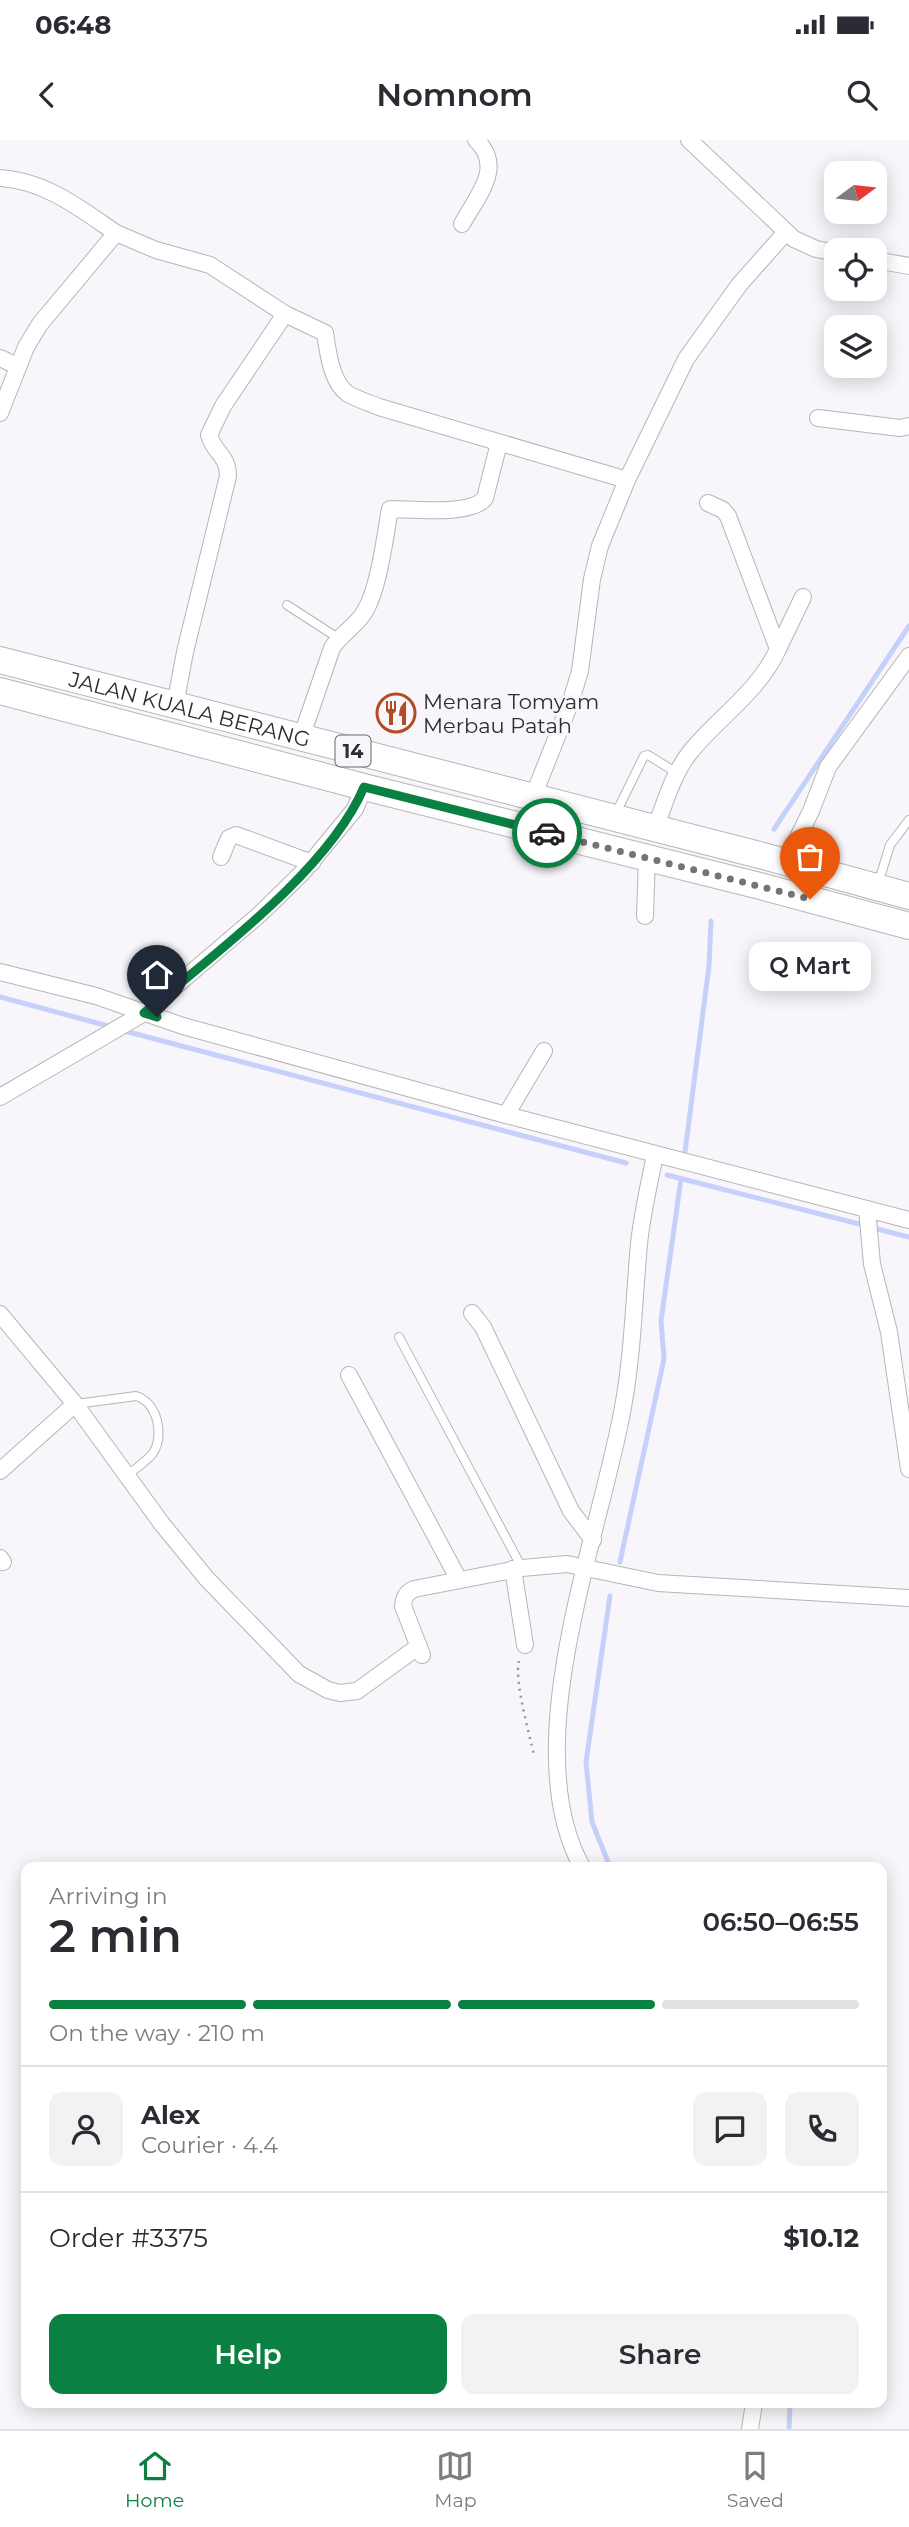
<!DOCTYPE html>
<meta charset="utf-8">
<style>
:root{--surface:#fff;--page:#f2f2f3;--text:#2b2b33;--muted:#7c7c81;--line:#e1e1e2;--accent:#0b8043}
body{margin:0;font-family:Montserrat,sans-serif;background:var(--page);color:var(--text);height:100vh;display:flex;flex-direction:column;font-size:26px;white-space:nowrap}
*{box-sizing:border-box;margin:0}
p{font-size:23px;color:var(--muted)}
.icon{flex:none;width:38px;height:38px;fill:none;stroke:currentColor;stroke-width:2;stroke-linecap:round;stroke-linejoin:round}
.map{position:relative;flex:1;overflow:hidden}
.details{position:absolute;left:21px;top:1722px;width:866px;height:546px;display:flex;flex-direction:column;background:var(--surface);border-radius:14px;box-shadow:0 4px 18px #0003}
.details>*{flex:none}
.needle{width:46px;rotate:75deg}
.tools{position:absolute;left:824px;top:21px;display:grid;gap:14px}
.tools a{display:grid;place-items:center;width:63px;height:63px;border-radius:14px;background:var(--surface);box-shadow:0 4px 18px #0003;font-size:35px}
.pin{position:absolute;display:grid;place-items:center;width:60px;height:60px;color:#fff;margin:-72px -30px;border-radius:50% 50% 50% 0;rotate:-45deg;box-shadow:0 0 7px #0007}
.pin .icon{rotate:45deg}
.courier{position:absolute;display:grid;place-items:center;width:70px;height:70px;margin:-35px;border:5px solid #0b8043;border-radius:50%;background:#fff;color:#222;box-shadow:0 2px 9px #0007}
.bubble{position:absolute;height:49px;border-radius:14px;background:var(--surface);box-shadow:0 4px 18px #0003;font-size:23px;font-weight:600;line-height:49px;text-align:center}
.summary em{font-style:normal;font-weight:600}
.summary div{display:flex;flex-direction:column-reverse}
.summary{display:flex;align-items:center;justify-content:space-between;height:119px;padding:0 28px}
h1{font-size:46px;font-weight:600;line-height:52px}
.bar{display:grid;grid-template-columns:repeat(4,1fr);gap:10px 7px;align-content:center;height:84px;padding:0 28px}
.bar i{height:9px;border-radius:5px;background:var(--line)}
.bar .on{background:var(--accent)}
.bar p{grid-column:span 4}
.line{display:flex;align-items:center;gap:18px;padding:0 28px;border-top:2px solid var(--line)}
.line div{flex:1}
.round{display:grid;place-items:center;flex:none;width:74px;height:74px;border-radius:14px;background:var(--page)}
.cta{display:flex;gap:14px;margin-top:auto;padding:14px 28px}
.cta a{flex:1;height:80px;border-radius:14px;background:var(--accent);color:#fff;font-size:28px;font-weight:600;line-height:80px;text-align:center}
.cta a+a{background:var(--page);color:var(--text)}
.status{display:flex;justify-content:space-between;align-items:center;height:49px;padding:0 35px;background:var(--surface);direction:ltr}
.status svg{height:19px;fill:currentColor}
header{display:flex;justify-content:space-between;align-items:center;height:91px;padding:0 28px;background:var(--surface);font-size:32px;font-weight:600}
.tabs{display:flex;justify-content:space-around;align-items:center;height:98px;border-top:2px solid var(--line);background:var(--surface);font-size:19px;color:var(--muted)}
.tabs a{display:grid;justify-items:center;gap:4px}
.tabs .on{color:var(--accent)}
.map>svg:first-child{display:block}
</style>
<div class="status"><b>06:48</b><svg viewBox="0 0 49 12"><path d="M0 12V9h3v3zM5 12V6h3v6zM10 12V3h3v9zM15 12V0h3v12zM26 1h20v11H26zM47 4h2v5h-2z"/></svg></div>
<header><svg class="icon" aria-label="back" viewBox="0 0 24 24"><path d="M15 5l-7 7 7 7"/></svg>Nomnom<svg class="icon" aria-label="search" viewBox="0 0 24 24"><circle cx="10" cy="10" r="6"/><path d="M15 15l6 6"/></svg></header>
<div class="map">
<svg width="909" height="2289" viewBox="0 0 909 2289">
<rect width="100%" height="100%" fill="#f8f6fa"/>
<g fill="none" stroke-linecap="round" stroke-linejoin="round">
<!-- stream -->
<g stroke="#c5d1fa" stroke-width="5">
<polyline points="774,689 909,486"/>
<polyline points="0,857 112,887"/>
<polyline points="121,890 626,1023"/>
<polyline points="685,1012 709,826 711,781"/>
<polyline points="667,1035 859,1084"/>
<polyline points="877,1089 909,1097"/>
<polyline points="620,1422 664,1219 661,1181 681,1039"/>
<polyline points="610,1727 592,1682 586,1622 610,1456"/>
<polyline points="789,2289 790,2263"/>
</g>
<defs>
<g id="service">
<polyline points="287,465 338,498"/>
<polyline points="616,673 644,616 648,615 677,633"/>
<polyline points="878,744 890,705 909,680"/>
<polyline points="399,1197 522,1428"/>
<path d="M76 1264 136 1256C157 1262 165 1295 153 1313 147 1321 136 1328 128 1335"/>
</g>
<g id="minor">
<polyline points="689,0 794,99 816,109 836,113"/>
<path d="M0 38C46 41 79 68 116 93L40 184 26 207 0 273"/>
<path d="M462 84C477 56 505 27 476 0"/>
<path d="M116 93 156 110 210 125 285 174 325 193C328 212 331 242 348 254 357 259 369 263 379 267L627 340"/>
<polyline points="875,120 909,126"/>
<polyline points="0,218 17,226"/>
<polyline points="818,278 900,288 909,286"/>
<polyline points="778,509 803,457"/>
<path d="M175 565 185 512 228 336C228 315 214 313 209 295L223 266 285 174"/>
<path d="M301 598 332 508C340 494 357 486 365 471 379 448 385 396 390 369 412 369 472 376 485 358L499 303"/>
<polyline points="533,657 571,561 580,531 592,439 600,406 627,340 686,219 739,145 786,92"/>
<path d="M655 689C665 663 673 633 691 611 719 577 760 550 778 509L728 376 723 370 708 363"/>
<polyline points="221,717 229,698 236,695 312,723"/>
<polyline points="786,722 811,671 828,627 909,516"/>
<polyline points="645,776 647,717"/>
<polyline points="0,832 96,856 183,886 506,975 909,1080"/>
<polyline points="0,957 144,873 260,774 303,732 355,669 364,647"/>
<polyline points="506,975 544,911"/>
<polyline points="867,1069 872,1124 889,1192 909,1329"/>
<polyline points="472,1173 483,1187 571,1371 593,1400"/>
<polyline points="0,1174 75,1264 162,1384 207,1439 299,1534 328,1550 340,1553 357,1551 419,1506"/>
<polyline points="349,1235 459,1440"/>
<polyline points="0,1331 75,1264"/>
<polyline points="0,1418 3,1422"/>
<polyline points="513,1429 525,1505"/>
<path d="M422 1515 403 1466C404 1457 406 1453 414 1449L522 1428 567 1424 658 1443 909 1458"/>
<path d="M582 1727C515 1606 600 1397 623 1267 633 1213 634 1158 639 1104 642 1074 649 1045 655 1015"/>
<polyline points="750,2289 754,2263"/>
</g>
<g id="trunk">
<path id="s1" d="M0 520 767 717 909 756"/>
<polyline points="0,551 364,647 760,746 909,786"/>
</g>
</defs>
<!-- service casing -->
<use href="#service" stroke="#b6b5b8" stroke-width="10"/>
<!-- minor casing -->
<use href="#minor" stroke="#b6b5b8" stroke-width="18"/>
<!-- trunk casing -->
<use href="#trunk" stroke="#b6b5b8" stroke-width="28"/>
<!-- path -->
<path stroke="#959396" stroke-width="2.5" stroke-dasharray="2 5" stroke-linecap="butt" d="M519 1521C514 1540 529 1593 534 1615"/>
<!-- service -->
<use href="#service" stroke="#fff" stroke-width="8"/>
<!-- minor -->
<use href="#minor" stroke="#fff" stroke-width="16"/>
<!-- trunk -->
<use href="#trunk" stroke="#fff" stroke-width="26"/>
</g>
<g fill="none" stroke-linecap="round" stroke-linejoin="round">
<!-- done -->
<polyline stroke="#747375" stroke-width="7" stroke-dasharray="0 12.6" points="547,693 810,759"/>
<!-- route -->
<path stroke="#0b8043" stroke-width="9" d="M157 877 144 873C214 814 329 730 364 647L547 693"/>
</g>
<!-- icons -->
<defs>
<symbol id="restaurant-ring" viewBox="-11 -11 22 22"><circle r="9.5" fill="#f8f6fa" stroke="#b34c24" stroke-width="1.5"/><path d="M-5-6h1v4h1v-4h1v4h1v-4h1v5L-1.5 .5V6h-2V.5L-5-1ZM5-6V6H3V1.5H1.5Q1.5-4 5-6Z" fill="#b34c24"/></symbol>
</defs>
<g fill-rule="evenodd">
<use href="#restaurant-ring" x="374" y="551" width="44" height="44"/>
</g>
<g text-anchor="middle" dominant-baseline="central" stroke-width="6" stroke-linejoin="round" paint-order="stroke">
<!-- shield labels -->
<rect fill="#f8f6fa" stroke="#6a696b" stroke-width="2" x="335.5" y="595.5" width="35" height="31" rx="5"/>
<g font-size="19" font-weight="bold" fill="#2d2c2e">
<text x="353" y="611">14</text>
</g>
<!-- poi labels -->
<g font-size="21" fill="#2d2c2e" stroke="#f8f6fa" text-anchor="start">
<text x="423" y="561">Menara Tomyam<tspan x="423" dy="24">Merbau Patah</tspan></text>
</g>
<!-- street labels -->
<g font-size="21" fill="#2d2c2e" stroke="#f8f6fa">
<text stroke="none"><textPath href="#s1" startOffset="196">JALAN KUALA BERANG</textPath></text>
</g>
</g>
</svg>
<div class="tools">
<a><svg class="needle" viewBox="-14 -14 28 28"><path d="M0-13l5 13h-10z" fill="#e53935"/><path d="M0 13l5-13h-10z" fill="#7c7c81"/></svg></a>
<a><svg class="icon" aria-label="locate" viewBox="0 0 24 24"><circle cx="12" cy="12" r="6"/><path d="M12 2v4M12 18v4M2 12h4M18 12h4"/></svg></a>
<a><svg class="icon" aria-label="layers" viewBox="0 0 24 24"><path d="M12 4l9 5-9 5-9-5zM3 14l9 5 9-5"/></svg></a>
</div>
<div class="pin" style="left:810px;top:759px;background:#ea580c"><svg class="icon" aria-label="bag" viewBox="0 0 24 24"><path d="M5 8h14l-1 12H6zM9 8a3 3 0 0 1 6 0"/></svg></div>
<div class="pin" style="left:157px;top:877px;background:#1f2937"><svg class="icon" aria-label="home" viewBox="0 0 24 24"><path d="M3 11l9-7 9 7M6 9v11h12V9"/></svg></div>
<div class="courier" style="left:547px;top:693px"><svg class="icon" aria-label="car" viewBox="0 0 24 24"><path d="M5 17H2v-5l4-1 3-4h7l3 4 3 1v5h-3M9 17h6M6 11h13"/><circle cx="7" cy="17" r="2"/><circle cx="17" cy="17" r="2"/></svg></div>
<div class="bubble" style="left:749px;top:802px;width:122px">Q Mart</div>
<section class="details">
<div class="summary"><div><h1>2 min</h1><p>Arriving in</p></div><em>06:50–06:55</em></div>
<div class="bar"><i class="on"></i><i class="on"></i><i class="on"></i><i></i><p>On the way · 210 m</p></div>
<div class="line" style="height:126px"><a class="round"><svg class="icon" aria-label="person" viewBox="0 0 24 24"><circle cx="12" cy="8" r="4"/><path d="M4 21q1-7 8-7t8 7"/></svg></a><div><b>Alex</b><p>Courier · 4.4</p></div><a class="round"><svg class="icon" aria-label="chat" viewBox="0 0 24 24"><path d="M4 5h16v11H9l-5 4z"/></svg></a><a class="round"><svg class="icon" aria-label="phone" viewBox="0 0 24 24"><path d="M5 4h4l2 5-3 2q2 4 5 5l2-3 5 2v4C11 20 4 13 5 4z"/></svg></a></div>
<div class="line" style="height:91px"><div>Order #3375</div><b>$10.12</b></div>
<div class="cta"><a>Help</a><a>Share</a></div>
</section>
</div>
<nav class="tabs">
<a class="on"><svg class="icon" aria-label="home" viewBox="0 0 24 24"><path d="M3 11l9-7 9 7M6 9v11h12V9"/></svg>Home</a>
<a><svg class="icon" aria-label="map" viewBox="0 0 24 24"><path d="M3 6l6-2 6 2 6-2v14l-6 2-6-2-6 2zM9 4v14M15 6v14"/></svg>Map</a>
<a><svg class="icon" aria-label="saved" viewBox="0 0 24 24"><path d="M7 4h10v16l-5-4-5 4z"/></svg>Saved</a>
</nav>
